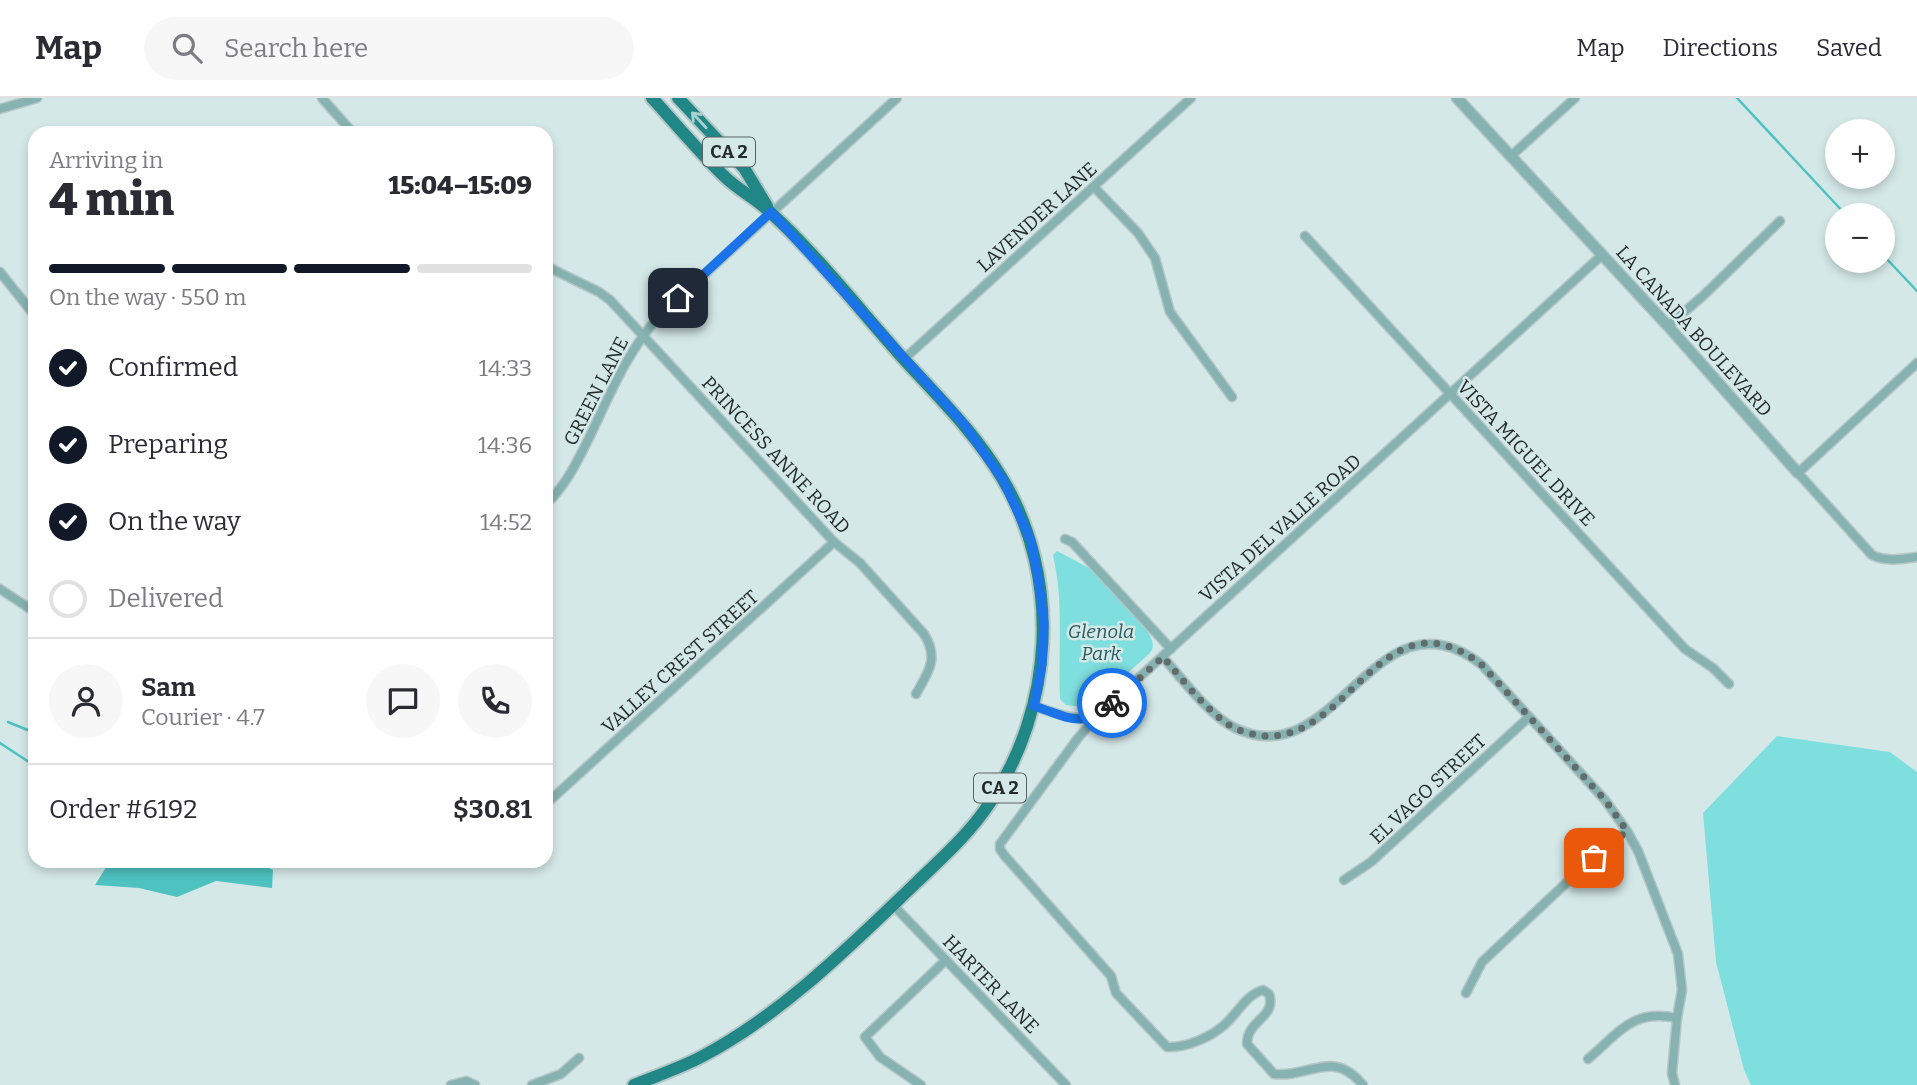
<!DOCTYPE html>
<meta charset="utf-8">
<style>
:root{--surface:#fff;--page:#f7f7f7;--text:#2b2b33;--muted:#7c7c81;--line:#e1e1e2;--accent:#111827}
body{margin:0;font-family:Bitter,serif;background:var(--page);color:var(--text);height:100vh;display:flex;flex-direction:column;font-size:26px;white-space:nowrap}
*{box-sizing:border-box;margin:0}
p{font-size:23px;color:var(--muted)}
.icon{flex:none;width:38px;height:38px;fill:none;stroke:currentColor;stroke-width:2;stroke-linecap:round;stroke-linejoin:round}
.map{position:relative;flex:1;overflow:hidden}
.sheet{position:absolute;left:28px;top:28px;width:525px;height:742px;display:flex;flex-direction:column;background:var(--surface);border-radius:21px;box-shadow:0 4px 10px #0003}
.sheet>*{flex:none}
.tools{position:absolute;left:1825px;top:21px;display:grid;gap:14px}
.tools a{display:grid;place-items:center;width:70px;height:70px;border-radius:50%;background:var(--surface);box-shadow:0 4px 10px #0003;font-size:35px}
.pin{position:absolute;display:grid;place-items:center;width:60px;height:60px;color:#fff;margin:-30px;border-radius:14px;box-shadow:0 4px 10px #0006}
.courier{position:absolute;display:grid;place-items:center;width:70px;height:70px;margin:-35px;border:5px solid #1a73e8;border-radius:50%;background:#fff;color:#222;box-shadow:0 2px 9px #0007}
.summary em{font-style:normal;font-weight:800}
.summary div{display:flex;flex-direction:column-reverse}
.summary{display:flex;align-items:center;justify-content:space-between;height:119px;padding:0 21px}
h1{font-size:46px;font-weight:800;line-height:52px}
.bar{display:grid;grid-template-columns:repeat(4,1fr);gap:10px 7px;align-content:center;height:84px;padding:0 21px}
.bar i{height:9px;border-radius:5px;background:var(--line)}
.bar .selected{background:var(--accent)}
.bar p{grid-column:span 4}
.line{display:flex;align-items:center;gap:18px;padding:0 21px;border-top:2px solid var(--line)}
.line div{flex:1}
.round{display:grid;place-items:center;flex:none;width:74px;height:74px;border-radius:37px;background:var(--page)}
ol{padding:0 21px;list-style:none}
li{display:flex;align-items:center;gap:21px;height:77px}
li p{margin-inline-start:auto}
li .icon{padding:7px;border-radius:50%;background:var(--accent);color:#fff;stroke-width:4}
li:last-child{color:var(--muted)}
li i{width:38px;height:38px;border:4px solid var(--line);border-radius:50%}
header{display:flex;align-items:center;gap:42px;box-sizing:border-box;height:98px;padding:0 35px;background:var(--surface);border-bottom:2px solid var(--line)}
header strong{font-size:33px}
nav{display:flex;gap:38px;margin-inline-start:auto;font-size:24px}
.search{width:490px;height:63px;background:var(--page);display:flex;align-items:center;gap:18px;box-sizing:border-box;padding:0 24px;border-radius:38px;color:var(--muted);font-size:26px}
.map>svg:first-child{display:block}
</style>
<header>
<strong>Map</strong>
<div class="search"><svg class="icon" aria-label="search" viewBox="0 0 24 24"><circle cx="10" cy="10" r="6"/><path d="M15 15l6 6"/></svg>Search here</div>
<nav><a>Map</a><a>Directions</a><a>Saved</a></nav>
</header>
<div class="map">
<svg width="1917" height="987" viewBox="0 0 1917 987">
<rect width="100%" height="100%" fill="#d5e8e8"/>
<!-- green -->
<g fill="#7fdfde">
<path d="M1057 453 1091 471 1147 532C1151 540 1157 548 1149 556L1095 604 1083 609 1066 607 1060 601C1058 552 1064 504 1053 457Z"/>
<polygon points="1777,638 1890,654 1917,674 1917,987 1751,987 1744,972 1716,864 1703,715"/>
</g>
<!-- water -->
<polygon fill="#4dc2c1" points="110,763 256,763 273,772 272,790 216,783 177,799 139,790 95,787"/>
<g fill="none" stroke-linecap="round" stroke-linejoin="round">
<!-- stream -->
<g stroke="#4dc2c1" stroke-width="2.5">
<polyline points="1737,0 1846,117"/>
<polyline points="1883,157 1917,193"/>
<polyline points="8,624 35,635"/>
<polyline points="0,645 35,668"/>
</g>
<defs>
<g id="minor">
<polyline points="322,0 353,35"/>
<polyline points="0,11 37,0"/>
<polyline points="1511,58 1575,0"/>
<polyline points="1094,89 1138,135 1155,160 1170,214 1232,299"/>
<polyline points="1305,138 1685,551 1713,570 1729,586"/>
<path d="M546 168 599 194 610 202 834 444 860 465 924 536C939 560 929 573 916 596"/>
<polyline points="0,174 35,218"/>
<polyline points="1668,228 1704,197 1780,123"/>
<polyline points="904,261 1191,0"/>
<path d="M1917 265 1798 375 1872 457C1886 464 1902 461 1917 459"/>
<path d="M546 406C566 388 578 362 590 338 610 296 628 252 660 217L897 0"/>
<polyline points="1065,441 1072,444 1171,551"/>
<polyline points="0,491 35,514"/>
<path d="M1163 559C1182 581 1209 617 1235 630 1337 680 1375 483 1482 567L1605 702 1627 733 1638 753 1678 856 1682 892 1677 920 1672 975 1675 987"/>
<path d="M1034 608C1055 615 1075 624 1097 618"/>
<polyline points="546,706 834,444"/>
<polyline points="1344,782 1371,764 1529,619"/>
<polyline points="893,807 1066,987"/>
<polyline points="1466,895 1482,864 1612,742 1627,733"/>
<path d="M1588 961C1620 934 1632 911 1677 920"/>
<polyline points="451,987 466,983 475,987"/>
<polyline points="532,987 561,976 579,960"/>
<polyline points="921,987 880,959 865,939 946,862"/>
<path d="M1363 987C1332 950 1311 980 1274 976L1247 946C1247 921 1277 920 1269 896L1263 892C1245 897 1237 917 1223 928 1209 940 1185 950 1167 949L1116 895 1111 878 1004 757 1000 751V746L1078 640 1097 618 1602 157"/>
</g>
<polyline id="tertiary" points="1457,0 1668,228 1798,375"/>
<g id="primary">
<polyline points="678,0 744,70 767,108"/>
<path d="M634 987C656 978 680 970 701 959 783 916 851 847 917 784 942 760 970 735 989 706 1054 610 1062 480 1002 380 974 333 936 297 900 257 859 211 817 157 771 115 757 101 738 92 724 78 699 54 676 26 652 0"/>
</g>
</defs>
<!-- minor casing -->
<use href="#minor" stroke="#b5c6c6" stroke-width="11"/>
<!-- tertiary casing -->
<use href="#tertiary" stroke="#b5c6c6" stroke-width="13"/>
<!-- primary casing -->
<use href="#primary" stroke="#b5c6c6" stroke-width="16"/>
<!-- minor -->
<use href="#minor" stroke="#86b2b1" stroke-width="8"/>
<!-- tertiary -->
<use href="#tertiary" stroke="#86b2b1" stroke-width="10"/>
<!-- primary -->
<use href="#primary" stroke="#208686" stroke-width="12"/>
</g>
<!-- one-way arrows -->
<defs><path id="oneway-shaft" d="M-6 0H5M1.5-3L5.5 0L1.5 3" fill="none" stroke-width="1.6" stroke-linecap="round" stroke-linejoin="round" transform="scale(1.75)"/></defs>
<use stroke="#a8d0d0" href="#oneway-shaft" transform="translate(699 22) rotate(-133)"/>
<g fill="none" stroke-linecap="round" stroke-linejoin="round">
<!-- done -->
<path stroke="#616c6c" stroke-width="7" stroke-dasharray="0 12.6" d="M1112 605 1163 559C1182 581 1202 607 1226 625 1237 633 1253 637 1266 638 1352 641 1384 490 1482 567L1605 702 1627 733 1594 760"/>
<!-- route -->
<path stroke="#1a73e8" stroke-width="9" d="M678 200 771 114 963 325 1003 382 1031 443 1039 485 1044 525 1042 566 1034 608C1068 619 1082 632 1112 605"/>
</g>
<g text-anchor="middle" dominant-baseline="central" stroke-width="5" stroke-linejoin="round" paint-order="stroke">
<!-- shield labels -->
<g fill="#d5e8e8" stroke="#586363" stroke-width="2">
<rect x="703" y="39.5" width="52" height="29" rx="5"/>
<rect x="974" y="675.5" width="52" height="29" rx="5"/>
</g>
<g font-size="18" font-weight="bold" fill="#232a2a">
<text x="729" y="54">CA 2</text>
<text x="1000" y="690">CA 2</text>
</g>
<!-- street labels -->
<g font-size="19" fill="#232a2a" stroke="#d5e8e8">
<text transform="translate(1037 119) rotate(-42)">LAVENDER LANE</text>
<text transform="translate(1694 233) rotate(48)">LA CANADA BOULEVARD</text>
<text transform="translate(596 293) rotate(-63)">GREEN LANE</text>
<text transform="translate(1526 355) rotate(47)">VISTA MIGUEL DRIVE</text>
<text transform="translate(776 357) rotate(47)">PRINCESS ANNE ROAD</text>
<text transform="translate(1280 430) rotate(-42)">VISTA DEL VALLE ROAD</text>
<text transform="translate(680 564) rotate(-42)">VALLEY CREST STREET</text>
<text transform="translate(1428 691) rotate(-43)">EL VAGO STREET</text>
<text transform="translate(991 886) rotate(46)">HARTER LANE</text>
</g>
<!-- park labels -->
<g font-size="19" font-style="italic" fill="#2a5b5b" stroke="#d5e8e8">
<text x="1101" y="533">Glenola<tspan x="1101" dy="22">Park</tspan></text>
</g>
</g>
</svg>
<div class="tools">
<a>+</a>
<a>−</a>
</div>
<div class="pin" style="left:1594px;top:760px;background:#ea580c"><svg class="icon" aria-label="bag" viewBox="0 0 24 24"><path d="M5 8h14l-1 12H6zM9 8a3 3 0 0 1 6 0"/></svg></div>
<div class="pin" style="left:678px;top:200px;background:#1f2937"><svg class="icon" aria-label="home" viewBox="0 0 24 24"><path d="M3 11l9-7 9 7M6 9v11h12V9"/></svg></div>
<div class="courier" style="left:1112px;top:605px"><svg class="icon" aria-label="bike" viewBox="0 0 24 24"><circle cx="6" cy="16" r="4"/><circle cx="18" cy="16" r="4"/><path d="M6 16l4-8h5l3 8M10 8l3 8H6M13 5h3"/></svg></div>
<section class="sheet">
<div class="summary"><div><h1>4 min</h1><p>Arriving in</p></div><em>15:04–15:09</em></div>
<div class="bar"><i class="selected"></i><i class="selected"></i><i class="selected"></i><i></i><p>On the way · 550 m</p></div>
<ol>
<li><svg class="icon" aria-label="check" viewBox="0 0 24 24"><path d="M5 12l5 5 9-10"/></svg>Confirmed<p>14:33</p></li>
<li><svg class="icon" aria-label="check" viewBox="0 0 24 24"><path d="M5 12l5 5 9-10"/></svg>Preparing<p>14:36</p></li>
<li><svg class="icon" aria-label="check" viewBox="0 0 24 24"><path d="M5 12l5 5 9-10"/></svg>On the way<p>14:52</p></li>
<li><i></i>Delivered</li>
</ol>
<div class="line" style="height:126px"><a class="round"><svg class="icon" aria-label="person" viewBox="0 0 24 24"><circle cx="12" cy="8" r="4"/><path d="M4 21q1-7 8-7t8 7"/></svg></a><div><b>Sam</b><p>Courier · 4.7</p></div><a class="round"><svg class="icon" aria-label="chat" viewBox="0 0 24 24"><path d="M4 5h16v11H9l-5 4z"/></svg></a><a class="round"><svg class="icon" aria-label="phone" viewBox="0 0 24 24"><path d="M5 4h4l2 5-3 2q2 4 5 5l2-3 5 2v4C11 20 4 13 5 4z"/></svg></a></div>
<div class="line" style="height:91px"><div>Order #6192</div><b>$30.81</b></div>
</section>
</div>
